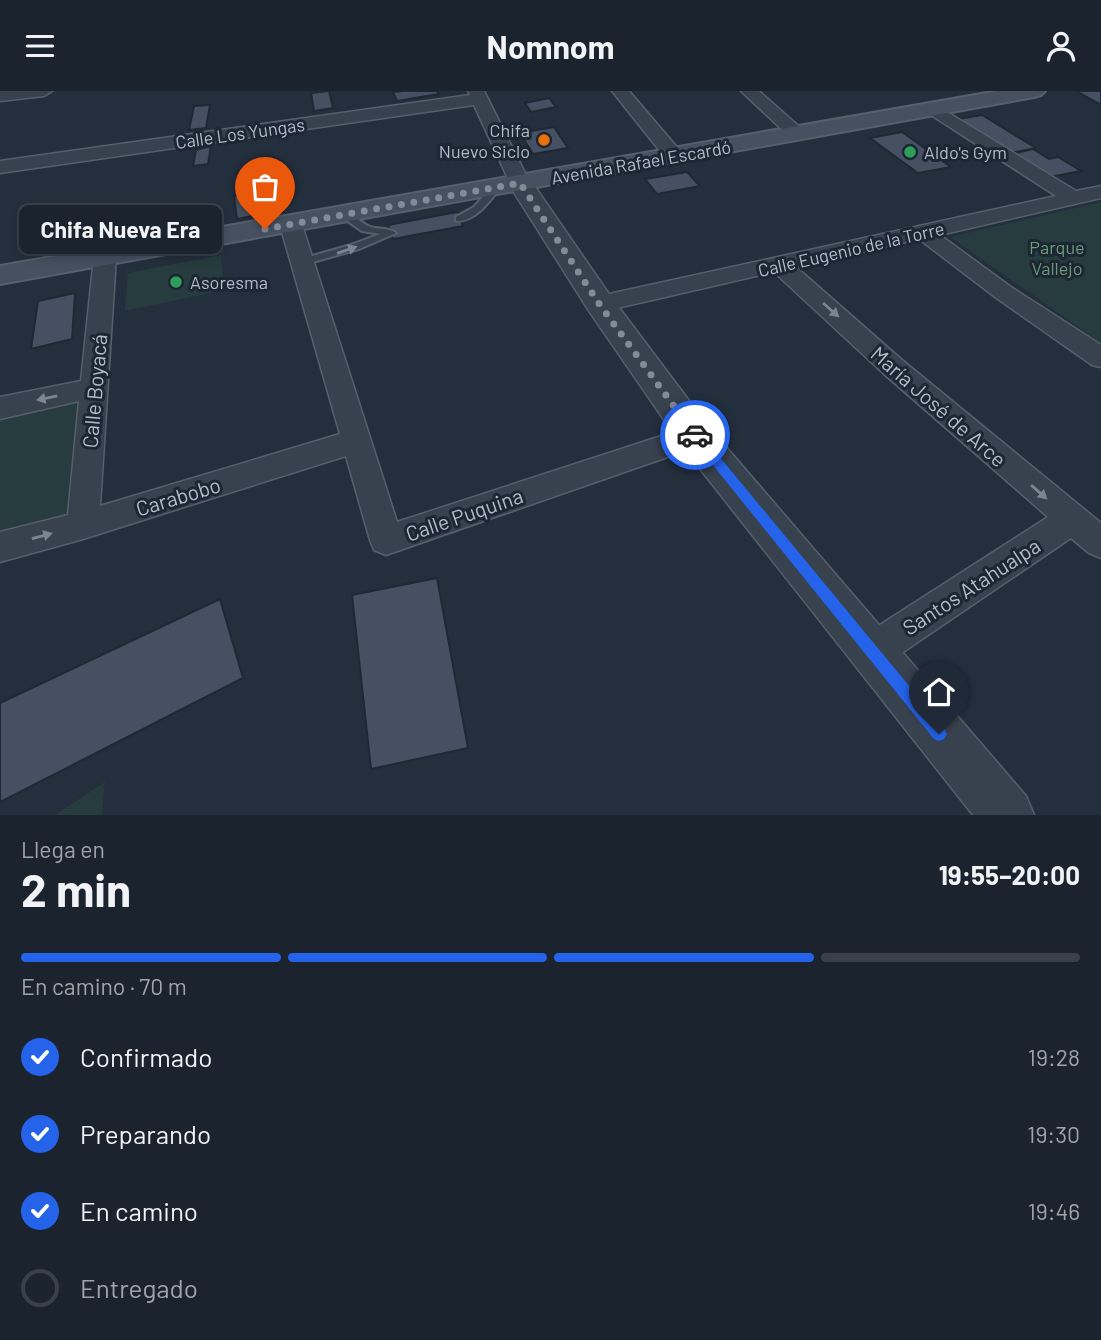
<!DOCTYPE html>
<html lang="es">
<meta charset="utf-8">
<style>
:root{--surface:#1b232e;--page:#242b36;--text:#f1f3f6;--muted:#a0a4aa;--line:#39404a;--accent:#2563eb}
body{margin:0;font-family:Barlow,sans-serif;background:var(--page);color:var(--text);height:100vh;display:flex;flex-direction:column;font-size:26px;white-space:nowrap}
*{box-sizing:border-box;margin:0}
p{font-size:23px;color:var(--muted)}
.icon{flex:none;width:38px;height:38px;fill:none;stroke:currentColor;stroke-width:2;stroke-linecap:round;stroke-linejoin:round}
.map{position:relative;height:724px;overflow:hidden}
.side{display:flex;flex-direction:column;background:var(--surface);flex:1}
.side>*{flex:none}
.pin{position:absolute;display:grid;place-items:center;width:60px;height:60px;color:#fff;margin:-72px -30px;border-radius:50% 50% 50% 0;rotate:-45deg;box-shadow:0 0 7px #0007}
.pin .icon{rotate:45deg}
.courier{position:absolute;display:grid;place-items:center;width:70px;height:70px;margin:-35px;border:5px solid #2563eb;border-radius:50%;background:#fff;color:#222;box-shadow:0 2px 9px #0007}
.bubble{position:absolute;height:49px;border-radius:10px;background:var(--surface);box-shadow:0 4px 10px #0003,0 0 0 2px var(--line);font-size:23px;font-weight:700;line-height:49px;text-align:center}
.head em{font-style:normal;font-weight:700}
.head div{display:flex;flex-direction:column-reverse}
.head{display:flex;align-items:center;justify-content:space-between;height:119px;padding:0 21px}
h1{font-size:46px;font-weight:700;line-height:52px}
.bar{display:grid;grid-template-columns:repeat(4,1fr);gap:10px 7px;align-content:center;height:84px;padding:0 21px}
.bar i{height:9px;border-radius:5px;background:var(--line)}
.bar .selected{background:var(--accent)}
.bar p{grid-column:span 4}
ol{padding:0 21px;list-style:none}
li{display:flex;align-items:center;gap:21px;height:77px}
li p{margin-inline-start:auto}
li .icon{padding:7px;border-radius:50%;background:var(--accent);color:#fff;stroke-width:4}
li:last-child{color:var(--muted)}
li i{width:38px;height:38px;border:4px solid var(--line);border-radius:50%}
header{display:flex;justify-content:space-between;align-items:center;height:91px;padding:0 21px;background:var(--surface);font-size:32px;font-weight:700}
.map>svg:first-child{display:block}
</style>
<header><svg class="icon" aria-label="menu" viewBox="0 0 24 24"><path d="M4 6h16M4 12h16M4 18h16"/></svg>Nomnom<svg class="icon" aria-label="person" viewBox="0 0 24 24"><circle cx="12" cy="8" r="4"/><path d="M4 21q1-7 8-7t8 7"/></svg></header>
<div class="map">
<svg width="1101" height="724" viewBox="0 0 1101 724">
<rect width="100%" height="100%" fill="#242f3e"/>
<!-- green -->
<g fill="#263c3f">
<polygon points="1101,111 1101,252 950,146"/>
<polygon points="221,164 224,199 125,220 128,182"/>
<polygon points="83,304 68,429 0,446 0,323"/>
<polygon points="105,691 102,724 55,724"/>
</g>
<!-- building -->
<g fill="#455162" stroke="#1f2835" stroke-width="2">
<polygon points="329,0 333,17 314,20 311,2"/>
<polygon points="403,0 437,0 439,3 397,10 393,1"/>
<polygon points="1076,0 1101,0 1101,14"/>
<polygon points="549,7 556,16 531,21 525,12"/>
<polygon points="210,14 206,37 189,39 194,15"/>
<polygon points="982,24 1036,57 1011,62 958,28"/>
<polygon points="554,36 568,57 533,63 520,42"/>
<polygon points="902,41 951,76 918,82 870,47"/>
<polygon points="211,55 208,73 193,75 196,59"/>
<polygon points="1033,58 1049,68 1058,66 1081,80 1050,86 1012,63"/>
<polygon points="687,81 700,95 657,103 645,88"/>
<polygon points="278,97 282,119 237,128 234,105"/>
<polygon points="119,116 117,142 56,154 60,126"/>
<polygon points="457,121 463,135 393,148 388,134"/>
<polygon points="75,202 72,248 31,258 38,210"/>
<polygon points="437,487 468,657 371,678 352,504"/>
<polygon points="220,508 243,587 0,711 0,612"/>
</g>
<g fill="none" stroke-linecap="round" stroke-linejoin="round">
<defs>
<g id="service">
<path d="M492 95 500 97C489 111 475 131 456 130V126L474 116Z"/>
<path d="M342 122C353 121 358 130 368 135 377 139 388 136 396 142L359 158 302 174 298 173V169L351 154 380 143 362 140 342 126Z"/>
</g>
<g id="minor">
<polygon points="0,0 52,0 44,5 0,10"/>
<polygon points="468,0 484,0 530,92 527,96 513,96 510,92 474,14 0,82 0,70 470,4"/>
<polygon points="612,0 629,0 681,61 683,65 681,69 667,69"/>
<polygon points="741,0 759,0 803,39 806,43 803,47 791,47"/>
<polygon points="934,13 1076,100 1101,95 1101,107 940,144 1011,196 1101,254 1101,276 1092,274 995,206 919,148 796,176 902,269 1101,432 1101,467 1089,462 1071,447 884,574 871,579 858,574 852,561 858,548 1048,426 884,283 774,181 600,221 591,219 588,213 591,207 600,205 1056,105 928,22 925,18 928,14"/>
<polygon points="291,128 299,129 302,134 397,431 695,334 705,337 710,345 705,353 386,464 374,459 370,449 346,365 83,448 0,471 0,441 68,424 79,310 0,328 0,306 81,290 94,166 97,161 113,161 116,166 100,415 340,343 280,134 283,129"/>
</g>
<polygon id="tertiary" points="520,85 529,87 611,206 708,335 1026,705 1034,724 973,724 682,355 589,220 508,92 511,87"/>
<polygon id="secondary" points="998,0 1045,0 1041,4 1034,6 0,193 0,175"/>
</defs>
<!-- service casing -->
<use href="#service" stroke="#565f6c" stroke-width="4"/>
<!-- minor casing -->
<use href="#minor" stroke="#565f6c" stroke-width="3"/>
<!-- tertiary casing -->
<use href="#tertiary" stroke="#565f6c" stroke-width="3"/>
<!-- secondary casing -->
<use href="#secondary" stroke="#565f6c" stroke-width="4"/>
<!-- service -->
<use href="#service" fill="#38414e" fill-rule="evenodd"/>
<!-- minor -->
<use href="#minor" fill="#38414e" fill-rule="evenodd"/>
<!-- tertiary -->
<use href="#tertiary" fill="#38414e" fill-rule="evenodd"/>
<!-- secondary -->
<use href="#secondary" fill="#465061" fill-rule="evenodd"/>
</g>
<!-- one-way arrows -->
<defs><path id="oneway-solid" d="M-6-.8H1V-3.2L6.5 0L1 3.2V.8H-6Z" transform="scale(1.75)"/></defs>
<g fill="#7c8592">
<use href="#oneway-solid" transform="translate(347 159) rotate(-19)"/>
<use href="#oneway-solid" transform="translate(831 219) rotate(42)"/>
<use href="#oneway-solid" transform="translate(47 307) rotate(168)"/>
<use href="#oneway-solid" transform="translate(1039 401) rotate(41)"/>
<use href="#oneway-solid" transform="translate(42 445) rotate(-15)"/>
</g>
<!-- route -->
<polygon fill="#2563eb" points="695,339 699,341 944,637 947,643 944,648 939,650 934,648 691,347 689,344"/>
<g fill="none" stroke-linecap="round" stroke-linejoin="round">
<!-- done -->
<polyline stroke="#828b98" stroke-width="7" stroke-dasharray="0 12.6" points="265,138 520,92 600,214 695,344"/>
</g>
<!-- markers -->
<circle fill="#e8710a" stroke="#1d2633" stroke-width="2.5" cx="544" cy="49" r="7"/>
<g fill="#2e9e5b" stroke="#1d2633" stroke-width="2.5">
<circle cx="910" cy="61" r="7"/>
<circle cx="176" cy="191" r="7"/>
</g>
<g text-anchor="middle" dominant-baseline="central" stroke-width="6" stroke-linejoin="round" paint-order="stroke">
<!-- far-poi labels -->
<g font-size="18" fill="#b4bcc9" stroke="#1d2633" text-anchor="start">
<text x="530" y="39" text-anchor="end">Chifa<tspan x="530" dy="21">Nuevo Siclo</tspan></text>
<text x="924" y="61">Aldo's Gym</text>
<text x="190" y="191">Asoresma</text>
</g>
<!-- far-street labels -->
<g font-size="18" fill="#b4bcc9" stroke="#1d2633">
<text transform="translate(240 42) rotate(-8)">Calle Los Yungas</text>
<text transform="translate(641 71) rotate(-10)">Avenida Rafael Escardó</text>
<text transform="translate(851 158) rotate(-13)">Calle Eugenio de la Torre</text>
</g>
<!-- far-park labels -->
<g font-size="18" fill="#6b9a76" stroke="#1d2633">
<text x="1057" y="156">Parque<tspan x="1057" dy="21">Vallejo</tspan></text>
</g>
<!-- street labels -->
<g font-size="21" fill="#b4bcc9" stroke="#1d2633">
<text transform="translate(94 300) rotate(-85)">Calle Boyacá</text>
<text transform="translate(939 315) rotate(41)">María José de Arce</text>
<text transform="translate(178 405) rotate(-17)">Carabobo</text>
<text transform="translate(464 423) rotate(-19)">Calle Puquina</text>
<text transform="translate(971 495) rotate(-33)">Santos Atahualpa</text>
</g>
</g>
</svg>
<div class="pin" style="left:265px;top:138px;background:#ea580c"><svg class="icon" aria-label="bag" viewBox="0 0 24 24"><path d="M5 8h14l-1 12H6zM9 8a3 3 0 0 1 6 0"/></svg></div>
<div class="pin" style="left:939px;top:643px;background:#1f2937"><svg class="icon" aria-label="home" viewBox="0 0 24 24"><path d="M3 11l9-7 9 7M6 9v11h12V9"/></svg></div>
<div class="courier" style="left:695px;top:344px"><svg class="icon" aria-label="car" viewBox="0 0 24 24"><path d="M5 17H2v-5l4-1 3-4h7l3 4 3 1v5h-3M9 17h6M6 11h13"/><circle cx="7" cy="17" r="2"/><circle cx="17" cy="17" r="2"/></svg></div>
<div class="bubble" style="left:19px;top:114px;width:203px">Chifa Nueva Era</div>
</div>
<section class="side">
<div class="head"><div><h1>2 min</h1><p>Llega en</p></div><em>19:55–20:00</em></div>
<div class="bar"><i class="selected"></i><i class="selected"></i><i class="selected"></i><i></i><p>En camino · 70 m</p></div>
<ol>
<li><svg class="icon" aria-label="check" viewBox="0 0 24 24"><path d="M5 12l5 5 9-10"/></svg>Confirmado<p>19:28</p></li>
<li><svg class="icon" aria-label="check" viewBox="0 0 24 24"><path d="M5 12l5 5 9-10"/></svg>Preparando<p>19:30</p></li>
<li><svg class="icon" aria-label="check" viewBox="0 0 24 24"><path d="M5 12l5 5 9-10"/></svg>En camino<p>19:46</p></li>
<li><i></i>Entregado</li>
</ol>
</section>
